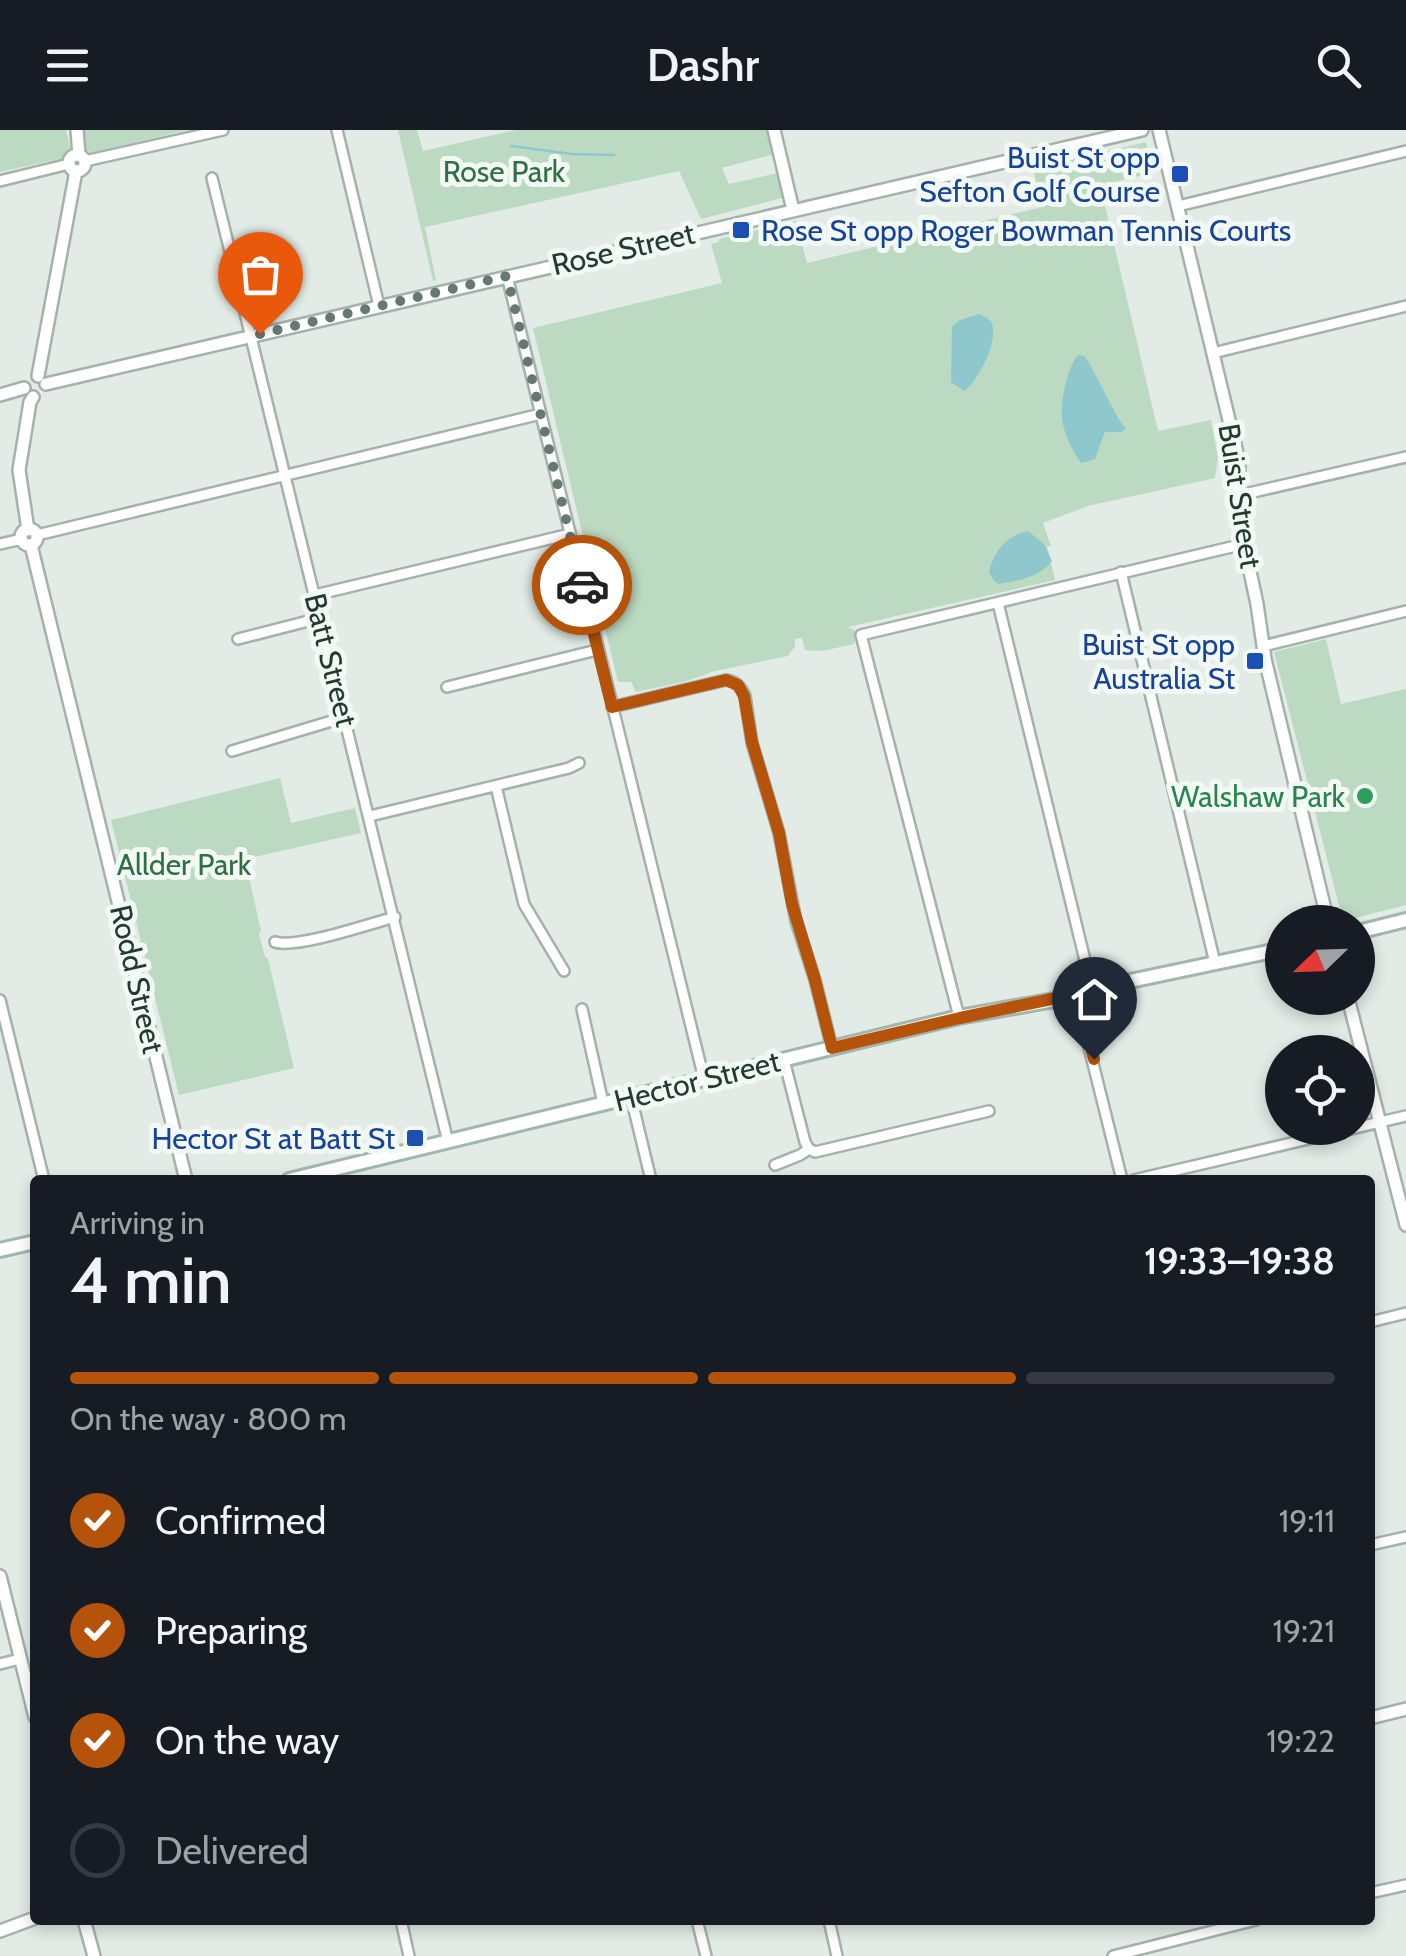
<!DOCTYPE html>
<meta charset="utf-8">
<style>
:root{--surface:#171b24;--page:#242831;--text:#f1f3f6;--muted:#9ea1a6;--line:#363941;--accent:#b45309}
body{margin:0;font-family:Cabin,sans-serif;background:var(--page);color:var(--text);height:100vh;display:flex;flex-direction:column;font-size:38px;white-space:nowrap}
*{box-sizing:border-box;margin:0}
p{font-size:32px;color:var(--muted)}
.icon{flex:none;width:55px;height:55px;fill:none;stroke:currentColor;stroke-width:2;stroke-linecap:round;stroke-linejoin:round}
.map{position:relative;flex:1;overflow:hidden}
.details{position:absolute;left:30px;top:1045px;width:1345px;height:750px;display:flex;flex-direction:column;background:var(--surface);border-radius:10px;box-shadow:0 5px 15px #0003}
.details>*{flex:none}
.needle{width:65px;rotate:247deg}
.fabs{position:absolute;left:1265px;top:775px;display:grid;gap:20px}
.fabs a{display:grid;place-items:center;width:110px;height:110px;border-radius:50%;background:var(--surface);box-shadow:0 5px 15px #0003;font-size:50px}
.pin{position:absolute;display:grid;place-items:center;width:85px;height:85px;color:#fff;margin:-102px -42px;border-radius:50% 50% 50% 0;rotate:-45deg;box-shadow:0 0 10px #0007}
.pin .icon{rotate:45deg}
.courier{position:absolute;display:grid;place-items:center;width:100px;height:100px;margin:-50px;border:8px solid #b45309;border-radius:50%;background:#fff;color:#222;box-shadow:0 2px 12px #0007}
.head em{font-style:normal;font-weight:600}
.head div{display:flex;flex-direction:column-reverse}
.head{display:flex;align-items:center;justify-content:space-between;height:170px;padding:0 40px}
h1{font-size:65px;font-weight:600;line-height:75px}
.bar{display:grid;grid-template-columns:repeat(4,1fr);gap:15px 10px;align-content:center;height:120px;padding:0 40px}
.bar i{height:12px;border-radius:8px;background:var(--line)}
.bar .selected{background:var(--accent)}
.bar p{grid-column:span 4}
ol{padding:0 40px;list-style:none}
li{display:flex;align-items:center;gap:30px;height:110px}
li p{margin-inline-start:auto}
li .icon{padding:10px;border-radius:50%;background:var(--accent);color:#fff;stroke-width:4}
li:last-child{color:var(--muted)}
li i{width:55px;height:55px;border:5px solid var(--line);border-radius:50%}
header{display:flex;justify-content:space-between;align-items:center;height:130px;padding:0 40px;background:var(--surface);font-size:45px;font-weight:600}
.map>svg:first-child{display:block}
</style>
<header><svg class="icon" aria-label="menu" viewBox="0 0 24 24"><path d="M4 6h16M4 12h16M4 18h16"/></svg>Dashr<svg class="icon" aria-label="search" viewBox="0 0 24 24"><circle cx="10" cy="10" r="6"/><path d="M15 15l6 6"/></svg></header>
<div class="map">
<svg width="1406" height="1826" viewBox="0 0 1406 1826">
<rect width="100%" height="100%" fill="#e2ebe6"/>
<!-- green -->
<g fill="#bcdac2">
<polygon points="0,0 66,0 72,26 0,42"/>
<polygon points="84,0 187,0 91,23 85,19"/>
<polygon points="398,0 417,0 423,21 516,0 768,0 774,24 722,38 729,54 778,43 782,68 701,89 679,41 425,97 436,150 433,151"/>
<polygon points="1146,12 1153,43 1100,55 1158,301 1211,290 1218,327 1215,348 1088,376 1043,393 1051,416 1047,416 1055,450 848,497 856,501 854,514 822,521 805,520 802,508 795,509 795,516 788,526 715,541 687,551 636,562 631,552 618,552 533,198 722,153 711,114 719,112 719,109 796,91 807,133 1042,77 1033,39"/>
<polygon points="1326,509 1341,574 1406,559 1406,775 1343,791 1274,522"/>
<polygon points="280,648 291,693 355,678 361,703 245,729 261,801 259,804 265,827 268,829 294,938 179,965 111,690"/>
</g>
<!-- water -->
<g fill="#8ec8cc">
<path d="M979 184C984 187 990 188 992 194 999 211 977 253 964 261L951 252 952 197 958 191Z"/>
<path d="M1078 225 1084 226 1088 231 1118 288 1126 299 1121 302H1105L1095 329 1081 333C1073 322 1063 302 1062 288 1060 273 1068 235 1078 225Z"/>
<path d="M1028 401 1044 414 1052 431C1039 448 1019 450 999 454L994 451 989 442C994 421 1007 405 1028 401Z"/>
</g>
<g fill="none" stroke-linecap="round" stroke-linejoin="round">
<!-- stream -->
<polyline stroke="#8ec8cc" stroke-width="2.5" points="511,16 572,24 614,25"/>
<defs>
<g id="minor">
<polyline points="337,0 379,176"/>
<polyline points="85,31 223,0"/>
<polyline points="212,48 448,1012"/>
<polyline points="0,51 69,34"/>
<polyline points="1178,76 1406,21"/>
<polyline points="507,146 704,949"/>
<polyline points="1213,223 1406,176"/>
<polyline points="1236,366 1406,327"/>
<polyline points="37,405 541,284"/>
<polyline points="0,414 22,409"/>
<polyline points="1121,442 1215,833"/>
<polyline points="315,465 570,404"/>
<polyline points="998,473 1092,859"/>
<polyline points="238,509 320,488"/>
<polyline points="1263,516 1406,481"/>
<polyline points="447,557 597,520"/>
<path d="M612 577 726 550C736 551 741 557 745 566L752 613 779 703 796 791 815 850 832 918"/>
<polyline points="232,621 345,587"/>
<polyline points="496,656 524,774 564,841"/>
<polyline points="370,686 569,638 579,633"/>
<path d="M275 812C296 819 369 794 395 787"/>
<polyline points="1076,865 1122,1050"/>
<polyline points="0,870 44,1050"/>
<polyline points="582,879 603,973"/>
<polyline points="959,887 861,505 1244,414"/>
<polyline points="784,930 805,1012 809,1019 815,1022 989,981"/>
<polyline points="631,967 651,1050"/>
<polyline points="775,1035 800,1025 809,1019"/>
<polyline points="1134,1050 1406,986"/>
<polyline points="1370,1192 1406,1183"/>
<polyline points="1370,1415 1406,1407"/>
<polyline points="0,1534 20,1529"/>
<polyline points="1370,1763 1406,1755"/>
<polyline points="401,1790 409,1826"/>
<polyline points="697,1790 706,1826"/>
<polyline points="829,1790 837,1826"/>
<polyline points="1113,1826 1256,1790"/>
</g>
<g id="tertiary">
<polyline points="77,0 79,25"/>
<polyline points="774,0 793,80"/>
<polyline points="1159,0 1236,319 1239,333 1237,381 1257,474 1265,529 1328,792"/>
<circle cx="77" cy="33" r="8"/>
<polyline points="38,246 76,41"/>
<polyline points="46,254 1142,0"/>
<polyline points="0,265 24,258"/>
<circle cx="29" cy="407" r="8"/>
<polyline points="28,400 19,340 30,272 33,267"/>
<polyline points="31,415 186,1050"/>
<polyline points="1348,868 1406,1095"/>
<polyline points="0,1446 35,1587"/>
<polyline points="1370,1588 1406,1579"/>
<polyline points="84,1790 94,1826"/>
<polyline points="0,1801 35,1788"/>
</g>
<g id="secondary">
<polyline points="1358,802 1406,790"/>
<polyline points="289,1050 959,887 1065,868 1092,859 1282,819"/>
<polyline points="0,1120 35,1112"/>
</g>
</defs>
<!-- minor casing -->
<use href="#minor" stroke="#a5b2ac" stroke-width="14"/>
<!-- tertiary casing -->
<use href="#tertiary" stroke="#a5b2ac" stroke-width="16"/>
<!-- secondary casing -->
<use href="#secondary" stroke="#a1b6ad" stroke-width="18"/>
<!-- minor -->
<use href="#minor" stroke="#fff" stroke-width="9"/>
<!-- tertiary -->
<use href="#tertiary" stroke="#fff" stroke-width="11"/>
<!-- secondary -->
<use href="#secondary" stroke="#fff" stroke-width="12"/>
</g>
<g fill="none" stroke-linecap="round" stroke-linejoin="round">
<!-- done -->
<polyline stroke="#667871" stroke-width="10" stroke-dasharray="0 18" points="260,204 507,146 582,455"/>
<!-- route -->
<polyline stroke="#b45309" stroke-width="12" points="582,455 612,577 726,550 738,555 744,566 752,612 779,703 792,774 815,850 832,918 960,888 1076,864 1094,929"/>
</g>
<!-- markers -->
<g fill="#1a4fb4" stroke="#f2f8f4" stroke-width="4">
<rect x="1170" y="34" width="20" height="20" rx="5"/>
<rect x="731" y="90" width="20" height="20" rx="5"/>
<rect x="1245" y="521" width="20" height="20" rx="5"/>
<rect x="405" y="998" width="20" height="20" rx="5"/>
</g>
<circle fill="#2e9e5b" stroke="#f2f8f4" stroke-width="4" cx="1365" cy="666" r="10"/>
<g text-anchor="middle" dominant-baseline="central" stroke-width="10" stroke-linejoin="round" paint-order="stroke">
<!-- transit labels -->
<g font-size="30" fill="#164399" stroke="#f2f8f4" text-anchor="end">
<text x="1160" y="27">Buist St opp<tspan x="1160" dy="34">Sefton Golf Course</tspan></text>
<text x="761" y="100" text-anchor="start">Rose St opp Roger Bowman Tennis Courts</text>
<text x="1235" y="514">Buist St opp<tspan x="1235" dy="34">Australia St</tspan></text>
<text x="395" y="1008">Hector St at Batt St</text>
</g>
<!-- park labels -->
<g font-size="30" fill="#306e43" stroke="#f2f8f4">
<text x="504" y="41">Rose Park</text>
<text x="184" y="734">Allder Park</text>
</g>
<!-- street labels -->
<g font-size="30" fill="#233a32" stroke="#f2f8f4">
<text transform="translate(623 119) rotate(-13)">Rose Street</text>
<text transform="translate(1240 366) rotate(81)">Buist Street</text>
<text transform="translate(331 530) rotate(76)">Batt Street</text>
<text transform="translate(137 849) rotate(77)">Rodd Street</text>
<text transform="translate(697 951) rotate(-14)">Hector Street</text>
</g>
<!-- leisure labels -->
<g font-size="30" fill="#27864d" stroke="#f2f8f4" text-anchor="end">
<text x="1345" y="666">Walshaw Park</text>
</g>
</g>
</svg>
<div class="fabs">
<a><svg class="needle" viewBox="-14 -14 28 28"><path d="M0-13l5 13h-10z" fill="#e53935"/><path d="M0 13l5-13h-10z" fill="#9ea1a6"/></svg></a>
<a><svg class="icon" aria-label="locate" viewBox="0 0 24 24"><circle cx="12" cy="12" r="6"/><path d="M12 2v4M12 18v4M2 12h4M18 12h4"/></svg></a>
</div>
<div class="pin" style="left:260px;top:204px;background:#ea580c"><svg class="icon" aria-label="bag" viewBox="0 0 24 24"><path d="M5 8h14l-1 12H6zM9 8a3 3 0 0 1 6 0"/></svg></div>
<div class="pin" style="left:1094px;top:929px;background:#1f2937"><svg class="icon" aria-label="home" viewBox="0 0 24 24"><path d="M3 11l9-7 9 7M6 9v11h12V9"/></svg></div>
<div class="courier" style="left:582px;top:455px"><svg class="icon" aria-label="car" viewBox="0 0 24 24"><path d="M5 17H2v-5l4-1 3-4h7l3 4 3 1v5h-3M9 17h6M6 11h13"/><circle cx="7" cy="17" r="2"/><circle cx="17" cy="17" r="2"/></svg></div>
<section class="details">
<div class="head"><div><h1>4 min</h1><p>Arriving in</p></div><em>19:33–19:38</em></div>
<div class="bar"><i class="selected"></i><i class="selected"></i><i class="selected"></i><i></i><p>On the way · 800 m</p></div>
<ol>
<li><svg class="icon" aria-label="check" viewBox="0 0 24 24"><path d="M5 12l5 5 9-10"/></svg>Confirmed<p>19:11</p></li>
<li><svg class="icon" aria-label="check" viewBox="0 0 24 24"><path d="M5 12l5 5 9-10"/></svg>Preparing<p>19:21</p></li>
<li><svg class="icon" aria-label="check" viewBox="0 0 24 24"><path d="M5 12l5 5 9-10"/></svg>On the way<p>19:22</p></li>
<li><i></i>Delivered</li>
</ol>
</section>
</div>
